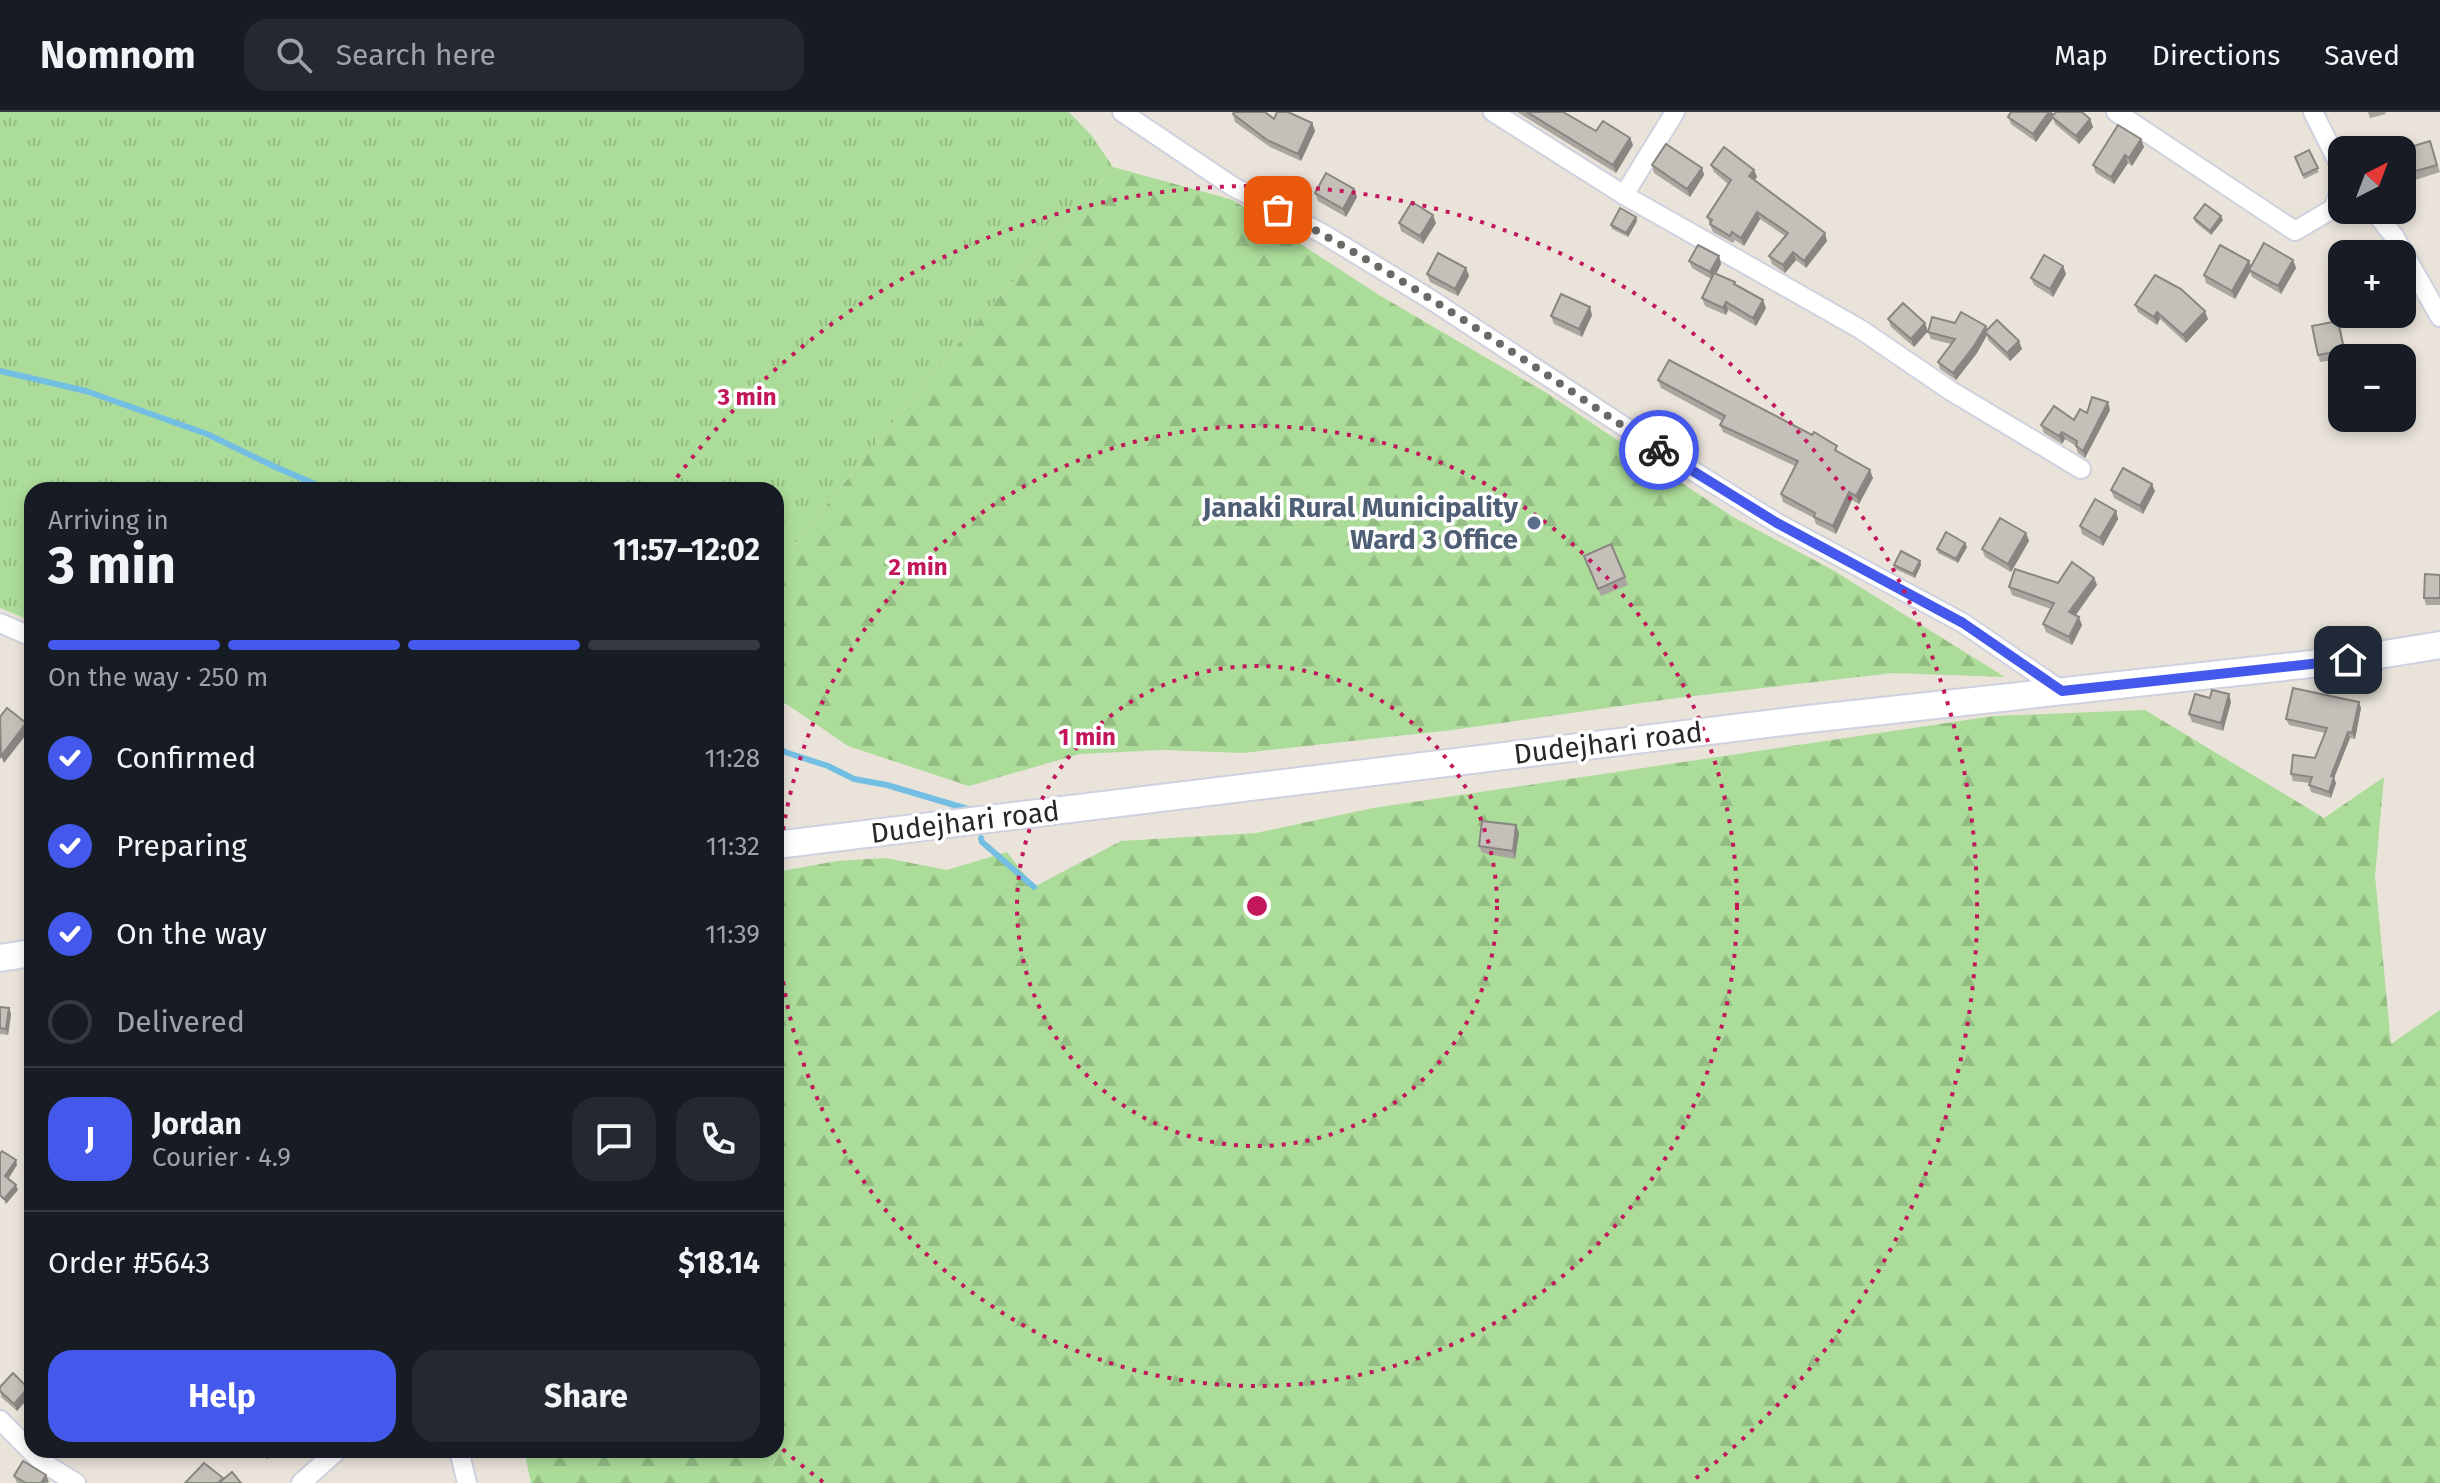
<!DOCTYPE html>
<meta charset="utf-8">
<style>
:root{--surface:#171b24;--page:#242831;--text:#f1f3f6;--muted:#9ea1a6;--line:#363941;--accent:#4459eb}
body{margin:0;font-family:"Fira Sans",sans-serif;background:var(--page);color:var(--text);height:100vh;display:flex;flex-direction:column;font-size:30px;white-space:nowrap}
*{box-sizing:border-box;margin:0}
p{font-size:26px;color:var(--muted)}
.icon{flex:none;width:44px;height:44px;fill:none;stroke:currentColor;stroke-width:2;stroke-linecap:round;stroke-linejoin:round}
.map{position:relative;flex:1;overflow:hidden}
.panel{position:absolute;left:24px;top:370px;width:760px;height:976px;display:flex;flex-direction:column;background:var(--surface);border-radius:24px;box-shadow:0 4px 12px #0003}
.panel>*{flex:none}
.needle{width:52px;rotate:42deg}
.buttons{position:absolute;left:2328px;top:24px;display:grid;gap:16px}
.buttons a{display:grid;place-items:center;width:88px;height:88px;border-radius:16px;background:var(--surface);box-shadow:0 4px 12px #0003;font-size:40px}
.pin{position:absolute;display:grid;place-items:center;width:68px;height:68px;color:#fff;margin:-34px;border-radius:16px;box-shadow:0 4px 12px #0006}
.courier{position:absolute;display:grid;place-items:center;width:80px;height:80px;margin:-40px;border:6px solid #4459eb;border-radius:50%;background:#fff;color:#222;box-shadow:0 2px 10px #0007}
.headline em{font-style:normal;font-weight:700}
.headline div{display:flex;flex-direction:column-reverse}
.headline{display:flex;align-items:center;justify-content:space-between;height:136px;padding:0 24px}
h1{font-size:52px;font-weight:700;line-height:60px}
.bar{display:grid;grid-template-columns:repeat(4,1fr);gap:12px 8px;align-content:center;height:96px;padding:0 24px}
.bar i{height:10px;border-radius:6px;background:var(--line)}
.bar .active{background:var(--accent)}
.bar p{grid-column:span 4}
.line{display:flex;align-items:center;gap:20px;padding:0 24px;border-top:2px solid var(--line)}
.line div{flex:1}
.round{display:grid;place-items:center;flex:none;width:84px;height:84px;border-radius:24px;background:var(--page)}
ol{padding:0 24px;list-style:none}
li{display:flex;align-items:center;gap:24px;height:88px}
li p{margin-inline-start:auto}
li .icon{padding:8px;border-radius:50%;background:var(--accent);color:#fff;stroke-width:4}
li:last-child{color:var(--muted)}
li i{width:44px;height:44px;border:4px solid var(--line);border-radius:50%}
.cta{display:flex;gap:16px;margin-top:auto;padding:16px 24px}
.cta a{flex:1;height:92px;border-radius:24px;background:var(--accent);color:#fff;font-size:32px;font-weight:700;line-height:92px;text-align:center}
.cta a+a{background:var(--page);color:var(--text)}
header{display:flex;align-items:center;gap:48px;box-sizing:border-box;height:112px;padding:0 40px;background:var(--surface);border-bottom:2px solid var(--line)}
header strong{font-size:38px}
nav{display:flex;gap:44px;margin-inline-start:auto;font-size:28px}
.search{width:560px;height:72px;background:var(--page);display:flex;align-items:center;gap:20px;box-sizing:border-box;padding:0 28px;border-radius:24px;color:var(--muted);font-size:30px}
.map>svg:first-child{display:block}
</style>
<header>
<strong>Nomnom</strong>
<div class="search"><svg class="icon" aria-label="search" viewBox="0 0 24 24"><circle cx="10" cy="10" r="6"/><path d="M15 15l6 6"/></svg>Search here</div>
<nav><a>Map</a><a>Directions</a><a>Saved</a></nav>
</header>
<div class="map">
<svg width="2440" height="1371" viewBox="0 0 2440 1371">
<defs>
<pattern id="grass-tufts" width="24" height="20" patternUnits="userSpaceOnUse" patternTransform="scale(2)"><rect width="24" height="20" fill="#acdc99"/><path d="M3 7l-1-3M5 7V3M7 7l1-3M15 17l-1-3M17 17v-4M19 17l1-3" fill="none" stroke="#94bd84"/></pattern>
<pattern id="forest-firs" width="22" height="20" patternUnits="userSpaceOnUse" patternTransform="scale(2)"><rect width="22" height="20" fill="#acdc99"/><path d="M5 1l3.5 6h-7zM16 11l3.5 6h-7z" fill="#94bd84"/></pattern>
</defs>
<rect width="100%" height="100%" fill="#e9e3d9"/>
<!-- grass -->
<polygon fill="url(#grass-tufts)" points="0,0 1069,0 1092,24 1113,55 937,256 776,456 776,378 32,378 32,509 0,496"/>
<!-- forest -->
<g fill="url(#forest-firs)">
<polygon points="1113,55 1233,88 1379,183 1545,280 1733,405 1831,457 2005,565 1893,561 1677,586 1452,618 1243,641 1163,638 1080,642 969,674 848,634 776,585 776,456 937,256"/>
<polygon points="2145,598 2324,706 2384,665 2375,764 2391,932 2440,898 2440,1371 531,1371 524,1338 776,1338 776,760 837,749 885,746 947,758 1007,740 1034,775 1121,729 1256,721 1373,696 1994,604"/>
</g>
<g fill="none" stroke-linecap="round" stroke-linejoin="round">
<!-- stream -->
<g stroke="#73bfe4" stroke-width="6">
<polyline points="0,259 86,279 207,322 273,354 329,378"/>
<polyline points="776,634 785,640 828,654 854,667 887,673 971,698"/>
<polyline points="981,726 982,730 1034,775"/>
</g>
<defs>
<g id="street">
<polyline points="1122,0 1232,74 1325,123 1430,187 1672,346 1777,411 1963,511 2062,579"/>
<polyline points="1493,0 1624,83 1860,217 1951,279 2081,357"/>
<polyline points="2116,0 2295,119 2334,96 2342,69"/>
<polyline points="2313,0 2342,58"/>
<polyline points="1624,83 1675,0"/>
<polyline points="2373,98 2394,124 2440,205"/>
<polyline points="0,511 32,525"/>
<polyline points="0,1308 42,1350 76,1371"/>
<polyline points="459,1338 467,1371"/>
<polyline points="301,1371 338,1338"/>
</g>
<g id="secondary">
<polyline points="776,733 1799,608 2348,548 2440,533"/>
<polyline points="0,846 32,841"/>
</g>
</defs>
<!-- street casing -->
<use href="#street" stroke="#cfd1df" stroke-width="22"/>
<!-- secondary casing -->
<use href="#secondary" stroke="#cfd1df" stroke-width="30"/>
<!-- street -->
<use href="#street" stroke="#fff" stroke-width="18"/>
<!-- secondary -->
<use href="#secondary" stroke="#fff" stroke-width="26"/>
</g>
<!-- wall -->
<g fill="#a9a59f">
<polygon points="1517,0 1563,0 1596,19 1630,26 1633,33 1616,61"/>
<polygon points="2011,0 2052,0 2053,3 2090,7 2093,15 2079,32 2055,12 2053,6 2036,30 2011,12 2008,5"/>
<polygon points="2368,0 2385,0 2386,2 2370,6"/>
<polygon points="1233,2 1312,11 1315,19 1301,49 1270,35 1235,10"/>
<polygon points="2430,29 2440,60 2415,68 2404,37"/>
<polygon points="2144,35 2132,54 2128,51 2114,72 2096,61 2093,53"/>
<polygon points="2309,38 2319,60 2304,67 2295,45"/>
<polygon points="1652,53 1702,56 1704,63 1690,85 1654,61"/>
<polygon points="1711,53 1754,58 1757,65 1755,68 1827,129 1806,156 1796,148 1785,161 1772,152 1769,144 1785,124 1760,107 1744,134 1735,128 1733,131 1713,120 1707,105 1728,72 1714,60"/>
<polygon points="1354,77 1357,85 1346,105 1318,89 1315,81"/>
<polygon points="2194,106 2223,108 2211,123 2195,110"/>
<polygon points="1637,109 1628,125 1612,117 1611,113"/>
<polygon points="1399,111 1436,111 1423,132 1401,119"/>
<polygon points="1719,144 1721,152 1716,162 1736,173 1766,196 1756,214 1728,198 1726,203 1705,194 1702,186 1711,167 1692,156 1689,149"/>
<polygon points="2293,148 2296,156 2281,182 2252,165 2250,160 2235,187 2206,171 2204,163 2249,149 2251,154"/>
<polygon points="2063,154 2066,162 2053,185 2034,173 2031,166"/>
<polygon points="1466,156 1469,164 1458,184 1430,170 1427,162"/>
<polygon points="2135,193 2208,207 2186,231 2160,207 2157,213 2138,200"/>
<polygon points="1592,203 1582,225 1554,212 1551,204"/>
<polygon points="1888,207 1928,219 1914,235 1891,215"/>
<polygon points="1955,211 1987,218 2022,237 2010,249 1988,228 1987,223 1977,241 1956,268 1940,257 1938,250 1951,232 1931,227 1928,220"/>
<polygon points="2341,217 2347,246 2320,250 2318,243"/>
<polygon points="1658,268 1840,341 1873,366 1859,392 1852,388 1836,422 1816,412 1814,406 1783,390 1781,382 1795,354 1723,320 1720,313 1722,309 1661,276"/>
<polygon points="2108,290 2110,298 2085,346 2078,341 2076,334 2065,327 2062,332 2044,321 2041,313 2074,308"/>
<polygon points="2111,378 2155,379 2143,402 2114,386"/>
<polygon points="2116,399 2118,407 2103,434 2082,422 2080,414"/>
<polygon points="2026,421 2029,429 2011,460 1985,445 1982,437"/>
<polygon points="1965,431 1967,435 1958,451 1938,441 1937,437"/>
<polygon points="1611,432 1628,473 1601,484 1584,444"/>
<polygon points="1920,449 1921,453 1915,466 1895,457 1894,453"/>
<polygon points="2440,463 2440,493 2426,493 2424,486"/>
<polygon points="2094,466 2097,473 2076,503 2082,513 2072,533 2046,520 2043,512 2051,497 2012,483 2009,475"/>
<polygon points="2210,586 2231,590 2223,619 2192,610 2189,602"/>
<polygon points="2361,596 2355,627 2350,626 2334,666 2336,671 2331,686 2311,680 2309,673 2310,671 2293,669 2291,662 2315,646 2325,621 2289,613 2286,607"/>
<polygon points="1519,721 1515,747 1482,741 1479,734"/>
<polygon points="0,895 9,896 11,902 8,923 0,922"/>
<polygon points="0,1275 31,1283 17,1299 1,1285"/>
<polygon points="258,1338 276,1338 267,1347"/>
<polygon points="46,1363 48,1371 17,1371 14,1364"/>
</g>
<!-- shaded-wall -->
<g fill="#898682">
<polygon points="2049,0 2052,0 2054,5 2036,30 2033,22"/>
<polygon points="2090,7 2093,15 2079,32 2076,24"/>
<polygon points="1312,11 1315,19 1301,49 1298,42"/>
<polygon points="1630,26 1633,33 1616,61 1613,53"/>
<polygon points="2141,27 2144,35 2132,54 2129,46"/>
<polygon points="2125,43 2128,51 2114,72 2111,65"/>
<polygon points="1702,56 1704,63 1690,85 1687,77"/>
<polygon points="1754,58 1757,65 1752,71 1749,64"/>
<polygon points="1354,77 1357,85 1346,105 1343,97"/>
<polygon points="1757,100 1760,107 1744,134 1741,126"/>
<polygon points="1433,103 1436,111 1423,132 1420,124"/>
<polygon points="2221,104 2223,108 2211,123 2210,119"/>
<polygon points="1636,105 1637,109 1628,125 1626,121"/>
<polygon points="1825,121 1827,129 1806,156 1804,149"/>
<polygon points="1793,140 1796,148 1785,161 1783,153"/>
<polygon points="1719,144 1721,152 1713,168 1710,160"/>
<polygon points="2293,148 2296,156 2281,182 2278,174"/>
<polygon points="2249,149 2252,157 2249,158 2250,160 2235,187 2232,179"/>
<polygon points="2063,154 2066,162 2053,185 2050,177"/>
<polygon points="1466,156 1469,164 1458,184 1455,177"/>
<polygon points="1763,188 1766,196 1756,214 1753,206"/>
<polygon points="1726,190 1728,198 1726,203 1723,196"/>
<polygon points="1590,195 1592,203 1582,225 1579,217"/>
<polygon points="2205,199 2208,207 2186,231 2183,223"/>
<polygon points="2157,200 2160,207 2157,213 2154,205"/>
<polygon points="1925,211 1928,219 1914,235 1911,227"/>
<polygon points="1986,214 1988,221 1985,220 1987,223 1977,241 1956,268 1953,261"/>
<polygon points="2019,229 2022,237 2010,249 2007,241"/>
<polygon points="2108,290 2110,298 2085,346 2083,339"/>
<polygon points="2062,320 2065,327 2062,332 2059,324"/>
<polygon points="1870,358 1873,366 1859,392 1856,384"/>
<polygon points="2152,372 2155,379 2143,402 2140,394"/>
<polygon points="1849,380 1852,388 1836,422 1833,414"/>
<polygon points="2116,399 2118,407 2103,434 2100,426"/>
<polygon points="2026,421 2029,429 2011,460 2008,452"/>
<polygon points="1965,431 1967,435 1958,451 1956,447"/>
<polygon points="1920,449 1921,453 1915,466 1913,462"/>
<polygon points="2094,466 2097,473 2072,508 2069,500"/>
<polygon points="2079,505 2082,513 2072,533 2069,525"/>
<polygon points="2229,582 2231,590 2223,619 2221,611"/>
<polygon points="2359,590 2361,596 2355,627 2352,621"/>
<polygon points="26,611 29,619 4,651 1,644"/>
<polygon points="2348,620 2350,626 2334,666 2336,671 2331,686 2329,680 2331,664"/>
<polygon points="1516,713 1519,721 1515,747 1513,739"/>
<polygon points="9,896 11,902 8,923 6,917"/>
<polygon points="16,1048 17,1053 7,1069 5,1064"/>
<polygon points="16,1073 18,1078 6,1092 4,1087"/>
<polygon points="28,1276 31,1283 17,1299 14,1292"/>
<polygon points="266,1338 276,1338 267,1347 264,1340"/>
<polygon points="46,1363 49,1370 41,1371"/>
</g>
<!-- building -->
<g fill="#c4c0b9" stroke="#898682" stroke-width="2">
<polygon points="1234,0 1265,0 1274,7 1277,0 1288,0 1312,11 1298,42 1267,28 1233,2"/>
<polygon points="1527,0 1563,0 1596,19 1603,9 1630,26 1613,53"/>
<polygon points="2011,0 2049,0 2033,22 2008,5"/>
<polygon points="2056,0 2082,0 2090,7 2076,24 2052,5"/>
<polygon points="2118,13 2141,27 2129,46 2125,43 2111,65 2093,53"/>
<polygon points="2430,29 2437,53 2412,60 2404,37"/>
<polygon points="1666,32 1702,56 1687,77 1652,53"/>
<polygon points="1724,35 1754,58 1749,64 1825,121 1804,149 1793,140 1783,153 1769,144 1788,121 1757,100 1741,126 1732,120 1730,124 1710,112 1712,108 1707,105 1731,68 1711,53"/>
<polygon points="2309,38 2318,56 2303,63 2295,45"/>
<polygon points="1326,61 1354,77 1343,97 1315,81"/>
<polygon points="1412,90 1433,103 1420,124 1399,111"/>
<polygon points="2205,92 2221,104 2210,119 2194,106"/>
<polygon points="1620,96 1636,105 1626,121 1611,113"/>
<polygon points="2264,131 2293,148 2278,174 2249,158"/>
<polygon points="1698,133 1719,144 1710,160 1689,149"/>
<polygon points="2220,133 2249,149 2232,179 2204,163"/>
<polygon points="1438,141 1466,156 1455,177 1427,162"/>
<polygon points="2044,143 2063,154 2050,177 2031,166"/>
<polygon points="1714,161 1735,170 1734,172 1763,188 1753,206 1726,190 1723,196 1702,186"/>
<polygon points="2155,163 2181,177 2205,199 2183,223 2157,200 2154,205 2135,193"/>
<polygon points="1561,182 1590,195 1579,217 1551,204"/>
<polygon points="1903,191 1925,211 1911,227 1888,207"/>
<polygon points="1961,200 1986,214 1974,234 1953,261 1938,250 1955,227 1928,220 1932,205 1955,211"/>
<polygon points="1997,208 2019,229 2007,241 1985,220"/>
<polygon points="2338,209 2344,238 2318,243 2312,214"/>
<polygon points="1669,248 1812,323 1814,320 1837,334 1835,338 1870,358 1856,384 1849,380 1833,414 1814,405 1815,401 1781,382 1798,349 1720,313 1725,304 1658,268"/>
<polygon points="2092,285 2108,290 2083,339 2076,334 2077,329 2062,320 2059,324 2041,313 2054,294 2074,308 2080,297 2087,301"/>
<polygon points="2123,356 2152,372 2140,394 2111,378"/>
<polygon points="2095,387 2116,399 2100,426 2080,414"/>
<polygon points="2000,406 2026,421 2008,452 1982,437"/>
<polygon points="1946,420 1965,431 1956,447 1937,437"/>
<polygon points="1611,432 1625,465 1598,477 1584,444"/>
<polygon points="1901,439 1920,449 1913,462 1894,453"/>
<polygon points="2072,450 2094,466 2069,500 2079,505 2069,525 2043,512 2054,491 2009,475 2015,457 2058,471"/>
<polygon points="2425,462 2440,463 2440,486 2424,486"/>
<polygon points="2293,576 2359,590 2352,621 2348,620 2331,664 2334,665 2329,680 2309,673 2312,665 2291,662 2293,643 2315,646 2327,616 2286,607"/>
<polygon points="2212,578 2229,582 2221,611 2189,602 2195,582 2210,586"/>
<polygon points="7,596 26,611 1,644 0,605"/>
<polygon points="1482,709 1516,713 1513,739 1479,734"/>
<polygon points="0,895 9,896 6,917 0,916"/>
<polygon points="2,1039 16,1048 5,1064 16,1073 4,1087 0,1083 0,1042"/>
<polygon points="13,1261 28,1276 14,1292 0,1279 0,1275"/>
<polygon points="23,1349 46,1363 41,1371 26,1371 14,1364"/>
<polygon points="204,1351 223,1366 218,1371 185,1371"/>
<polygon points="232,1360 241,1371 221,1371 220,1370"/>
</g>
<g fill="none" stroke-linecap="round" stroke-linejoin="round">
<!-- done -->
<path stroke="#6b6965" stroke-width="8" stroke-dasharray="0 14.4" d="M1278 98C1411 168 1534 255 1659 338"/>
<!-- route -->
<polyline stroke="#4459eb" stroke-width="10" points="1659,338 1777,411 1963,511 2062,579 2348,548"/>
</g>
<!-- distance rings -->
<g fill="none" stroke="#c2185b" stroke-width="4" stroke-dasharray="4 8">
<circle cx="1257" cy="794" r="240"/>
<circle cx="1257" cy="794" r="480"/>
<path d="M823 1370A721 721 0 0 1 779 1334M670 375A721 721 0 1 1 1691 1370"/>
</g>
<!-- markers -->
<circle fill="#5c6f8a" stroke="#fff" stroke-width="3" cx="1534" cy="411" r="8"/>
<g text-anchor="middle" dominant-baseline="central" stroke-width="7" stroke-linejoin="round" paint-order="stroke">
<!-- service labels -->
<g font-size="28" font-weight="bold" fill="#4e5e75" stroke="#fff" text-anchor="end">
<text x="1518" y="395">Janaki Rural Municipality<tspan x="1518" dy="32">Ward 3 Office</tspan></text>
</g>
<!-- street labels -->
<g font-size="28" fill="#272727" stroke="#fff">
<text transform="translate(1608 631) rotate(-7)">Dudejhari road</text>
<text transform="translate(965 710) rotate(-7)">Dudejhari road</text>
</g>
</g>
<circle cx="1257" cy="794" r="12" fill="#c2185b" stroke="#fff" stroke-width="4"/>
<g font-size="24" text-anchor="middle" font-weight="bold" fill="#c2185b" stroke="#fff" stroke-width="7" stroke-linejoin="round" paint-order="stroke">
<text x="747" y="293">3 min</text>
<text x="918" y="463">2 min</text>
<text x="1087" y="633">1 min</text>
</g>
</svg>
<div class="buttons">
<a><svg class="needle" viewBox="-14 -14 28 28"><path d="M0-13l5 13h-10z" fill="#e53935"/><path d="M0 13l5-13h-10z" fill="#9ea1a6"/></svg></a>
<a>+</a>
<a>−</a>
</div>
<div class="pin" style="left:1278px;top:98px;background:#ea580c"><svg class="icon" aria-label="bag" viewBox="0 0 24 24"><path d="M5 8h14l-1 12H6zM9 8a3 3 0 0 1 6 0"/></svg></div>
<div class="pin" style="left:2348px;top:548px;background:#1f2937"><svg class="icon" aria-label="home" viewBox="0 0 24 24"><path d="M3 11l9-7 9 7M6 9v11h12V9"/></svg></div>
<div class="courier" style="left:1659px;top:338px"><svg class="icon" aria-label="bike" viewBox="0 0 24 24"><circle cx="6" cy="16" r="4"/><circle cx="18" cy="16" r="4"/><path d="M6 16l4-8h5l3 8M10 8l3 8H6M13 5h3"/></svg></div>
<section class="panel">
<div class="headline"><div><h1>3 min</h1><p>Arriving in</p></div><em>11:57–12:02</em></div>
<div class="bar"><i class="active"></i><i class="active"></i><i class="active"></i><i></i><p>On the way · 250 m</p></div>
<ol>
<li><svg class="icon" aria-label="check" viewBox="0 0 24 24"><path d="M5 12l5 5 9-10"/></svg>Confirmed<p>11:28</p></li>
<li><svg class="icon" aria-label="check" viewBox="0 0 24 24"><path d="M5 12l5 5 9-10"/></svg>Preparing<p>11:32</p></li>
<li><svg class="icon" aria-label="check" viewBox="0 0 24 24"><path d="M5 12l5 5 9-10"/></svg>On the way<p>11:39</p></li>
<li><i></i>Delivered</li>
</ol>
<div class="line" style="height:144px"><b class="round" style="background:var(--accent);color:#fff">J</b><div><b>Jordan</b><p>Courier · 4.9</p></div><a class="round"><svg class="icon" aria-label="chat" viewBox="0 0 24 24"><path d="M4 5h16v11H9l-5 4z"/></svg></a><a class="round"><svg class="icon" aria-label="phone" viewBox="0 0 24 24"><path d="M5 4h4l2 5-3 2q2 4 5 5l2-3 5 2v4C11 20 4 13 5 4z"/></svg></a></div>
<div class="line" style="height:104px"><div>Order #5643</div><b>$18.14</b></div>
<div class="cta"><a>Help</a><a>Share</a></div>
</section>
</div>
